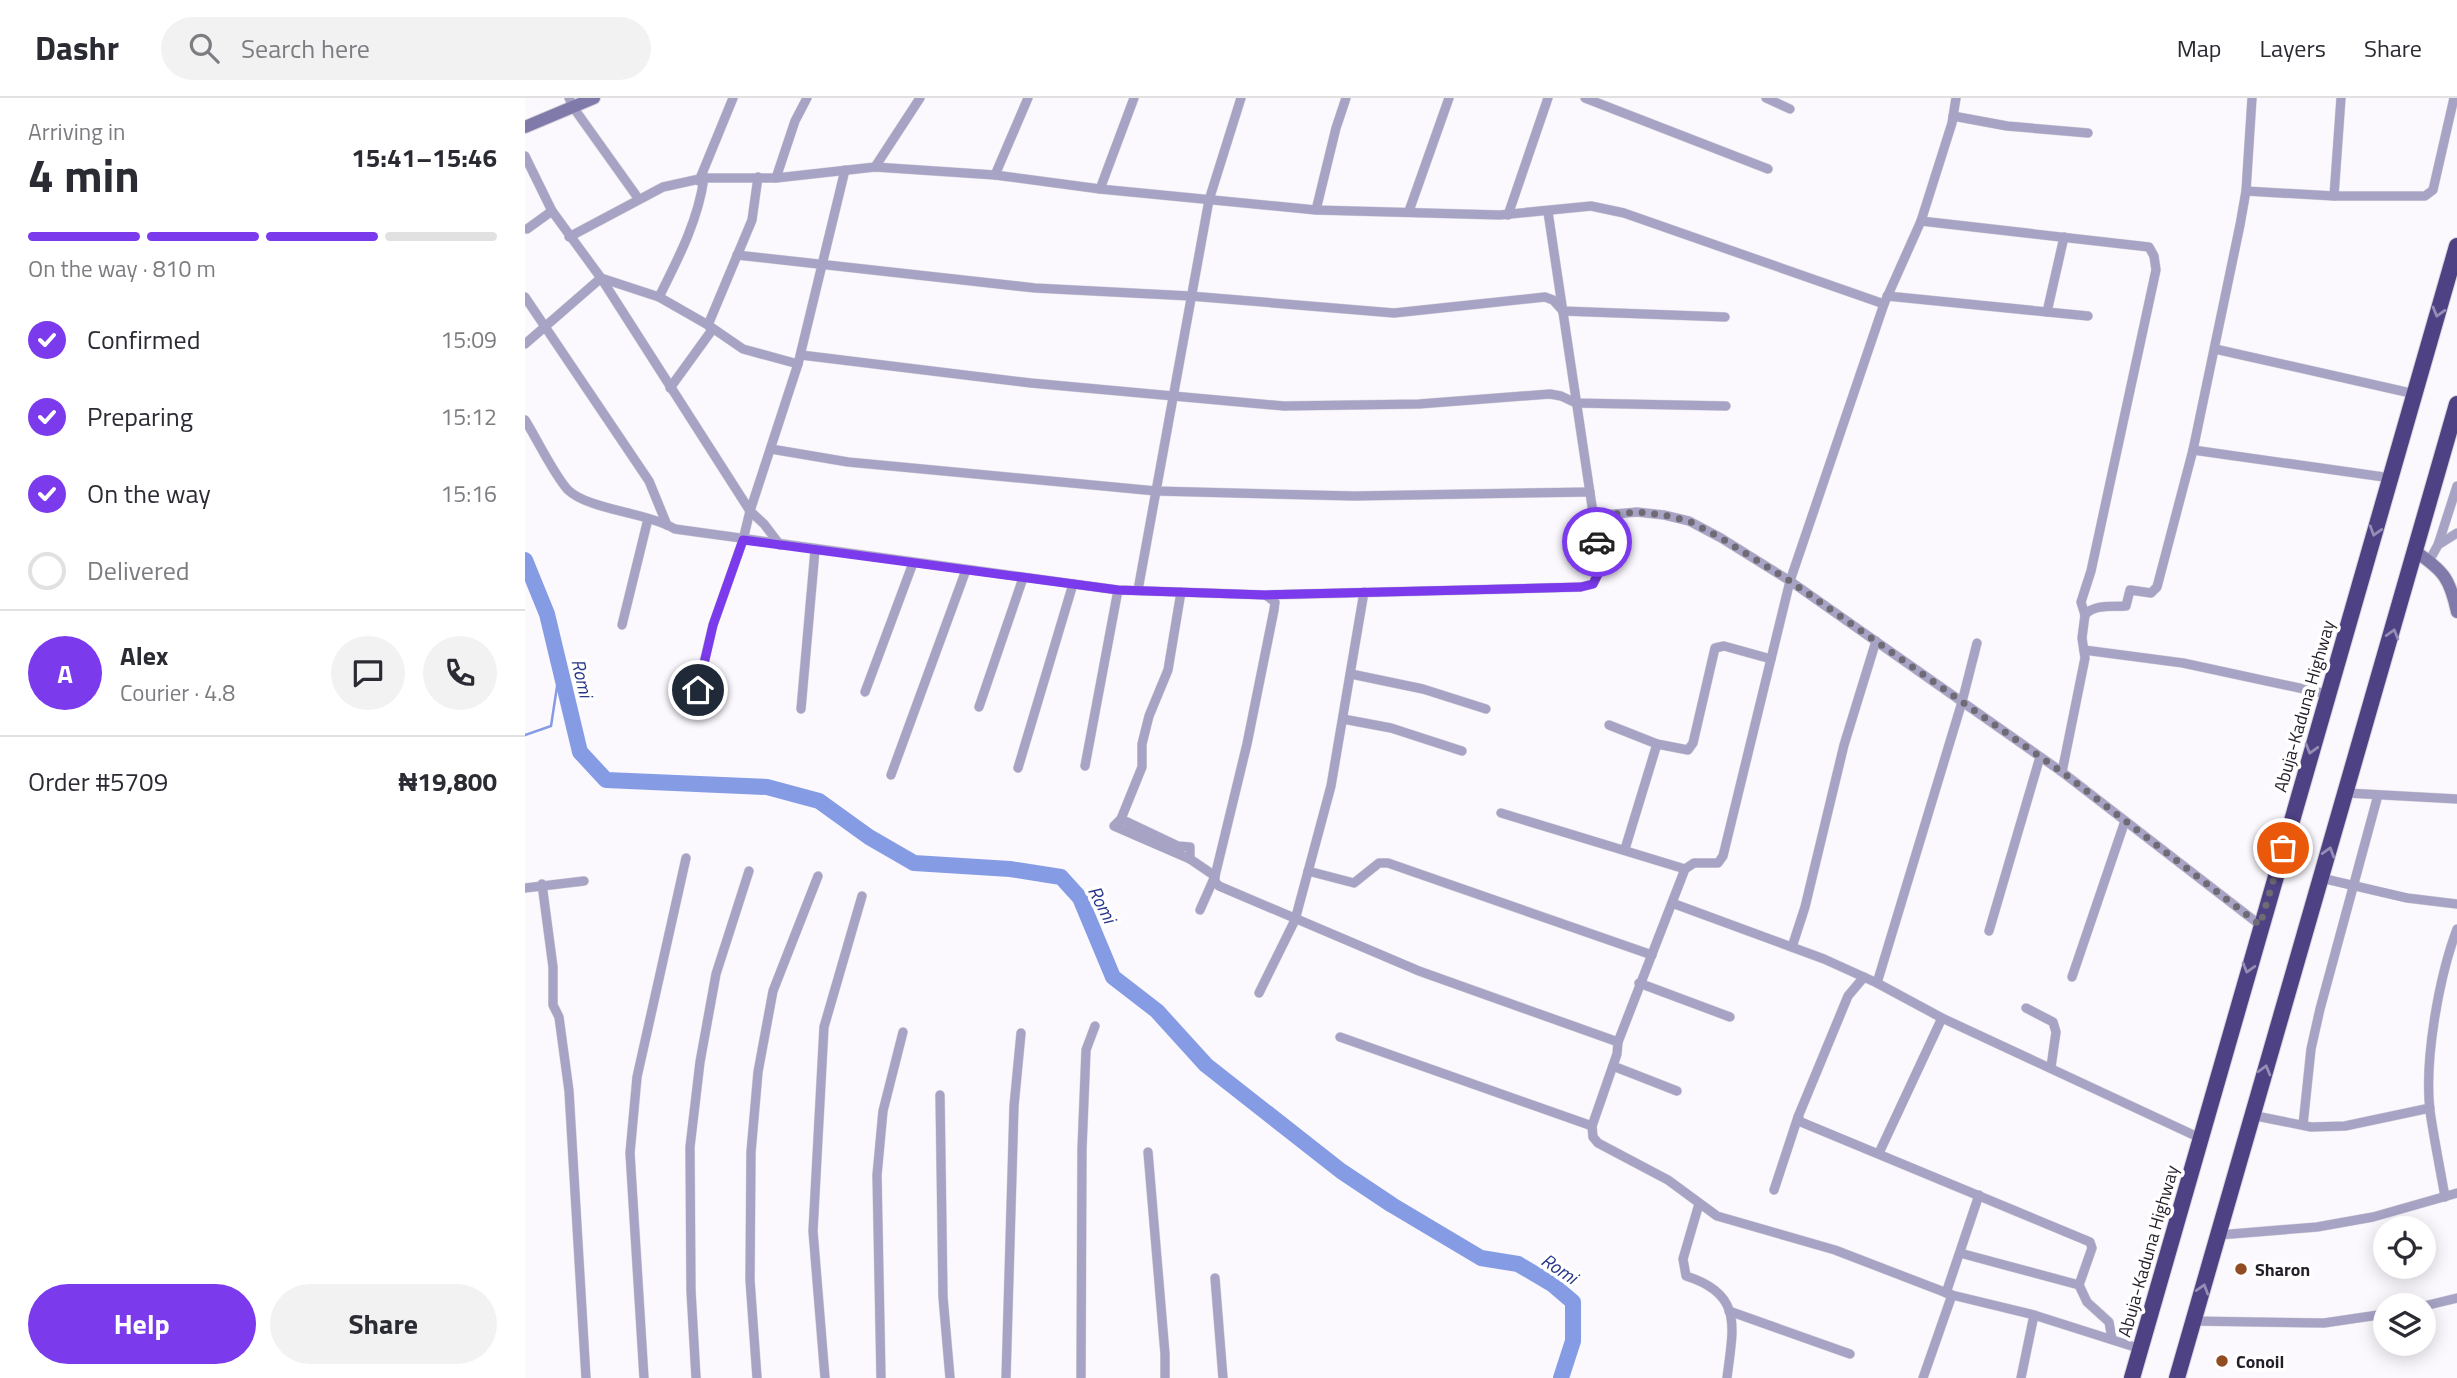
<!DOCTYPE html>
<meta charset="utf-8">
<style>
:root{--surface:#fff;--page:#f2f2f3;--text:#2b2b33;--muted:#7c7c81;--line:#e1e1e2;--accent:#7c3aed}
body{margin:0;font-family:"Titillium Web",sans-serif;background:var(--page);color:var(--text);height:100vh;display:flex;flex-direction:column;font-size:26px;white-space:nowrap}
*{box-sizing:border-box;margin:0}
p{font-size:23px;color:var(--muted)}
.icon{flex:none;width:38px;height:38px;fill:none;stroke:currentColor;stroke-width:2;stroke-linecap:round;stroke-linejoin:round}
.map{position:relative;flex:1;overflow:hidden}
.side{display:flex;flex-direction:column;background:var(--surface);width:525px}
.side>*{flex:none}
.tools{position:absolute;left:1848px;top:1118px;display:grid;gap:14px}
.tools a{display:grid;place-items:center;width:63px;height:63px;border-radius:50%;background:var(--surface);box-shadow:0 4px 18px #0003;font-size:35px}
.pin{position:absolute;display:grid;place-items:center;width:60px;height:60px;color:#fff;margin:-30px;border:4px solid #fff;border-radius:50%;box-shadow:0 2px 7px #0007}
.courier{position:absolute;display:grid;place-items:center;width:70px;height:70px;margin:-35px;border:5px solid #7c3aed;border-radius:50%;background:#fff;color:#222;box-shadow:0 2px 9px #0007}
.summary em{font-style:normal;font-weight:700}
.summary div{display:flex;flex-direction:column-reverse}
.summary{display:flex;align-items:center;justify-content:space-between;height:119px;padding:0 28px}
h1{font-size:46px;font-weight:700;line-height:52px}
.bar{display:grid;grid-template-columns:repeat(4,1fr);gap:10px 7px;align-content:center;height:84px;padding:0 28px}
.bar i{height:9px;border-radius:5px;background:var(--line)}
.bar .current{background:var(--accent)}
.bar p{grid-column:span 4}
.line{display:flex;align-items:center;gap:18px;padding:0 28px;border-top:2px solid var(--line)}
.line div{flex:1}
.round{display:grid;place-items:center;flex:none;width:74px;height:74px;border-radius:37px;background:var(--page)}
ol{padding:0 28px;list-style:none}
li{display:flex;align-items:center;gap:21px;height:77px}
li p{margin-inline-start:auto}
li .icon{padding:7px;border-radius:50%;background:var(--accent);color:#fff;stroke-width:4}
li:last-child{color:var(--muted)}
li i{width:38px;height:38px;border:4px solid var(--line);border-radius:50%}
.primary-button{display:flex;gap:14px;margin-top:auto;padding:14px 28px}
.primary-button a{flex:1;height:80px;border-radius:42px;background:var(--accent);color:#fff;font-size:28px;font-weight:700;line-height:80px;text-align:center}
.primary-button a+a{background:var(--page);color:var(--text)}
header{display:flex;align-items:center;gap:42px;box-sizing:border-box;height:98px;padding:0 35px;background:var(--surface);border-bottom:2px solid var(--line)}
header strong{font-size:33px}
nav{display:flex;gap:38px;margin-inline-start:auto;font-size:24px}
.search{width:490px;height:63px;background:var(--page);display:flex;align-items:center;gap:18px;box-sizing:border-box;padding:0 24px;border-radius:38px;color:var(--muted);font-size:26px}
main{display:flex;flex:1;min-height:0}
.map>svg:first-child{display:block}
</style>
<header>
<strong>Dashr</strong>
<div class="search"><svg class="icon" aria-label="search" viewBox="0 0 24 24"><circle cx="10" cy="10" r="6"/><path d="M15 15l6 6"/></svg>Search here</div>
<nav><a>Map</a><a>Layers</a><a>Share</a></nav>
</header>
<main>
<section class="side">
<div class="summary"><div><h1>4 min</h1><p>Arriving in</p></div><em>15:41–15:46</em></div>
<div class="bar"><i class="current"></i><i class="current"></i><i class="current"></i><i></i><p>On the way · 810 m</p></div>
<ol>
<li><svg class="icon" aria-label="check" viewBox="0 0 24 24"><path d="M5 12l5 5 9-10"/></svg>Confirmed<p>15:09</p></li>
<li><svg class="icon" aria-label="check" viewBox="0 0 24 24"><path d="M5 12l5 5 9-10"/></svg>Preparing<p>15:12</p></li>
<li><svg class="icon" aria-label="check" viewBox="0 0 24 24"><path d="M5 12l5 5 9-10"/></svg>On the way<p>15:16</p></li>
<li><i></i>Delivered</li>
</ol>
<div class="line" style="height:126px"><b class="round" style="background:var(--accent);color:#fff">A</b><div><b>Alex</b><p>Courier · 4.8</p></div><a class="round"><svg class="icon" aria-label="chat" viewBox="0 0 24 24"><path d="M4 5h16v11H9l-5 4z"/></svg></a><a class="round"><svg class="icon" aria-label="phone" viewBox="0 0 24 24"><path d="M5 4h4l2 5-3 2q2 4 5 5l2-3 5 2v4C11 20 4 13 5 4z"/></svg></a></div>
<div class="line" style="height:91px"><div>Order #5709</div><b>₦19,800</b></div>
<div class="primary-button"><a>Help</a><a>Share</a></div>
</section>
<div class="map">
<svg width="1932" height="1280" viewBox="0 0 1932 1280">
<rect width="100%" height="100%" fill="#fbf8fe"/>
<g fill="none" stroke-linecap="round" stroke-linejoin="round">
<!-- stream -->
<polyline stroke="#859ce4" stroke-width="2.5" points="0,637 26,628 35,569"/>
<!-- river -->
<polyline stroke="#859ce4" stroke-width="16" points="0,462 22,516 55,654 81,682 242,689 294,703 344,739 389,765 485,771 536,779 555,800 588,879 632,913 681,967 816,1073 867,1107 956,1160 993,1166 1027,1186 1048,1204 1048,1243 1036,1280"/>
<defs>
<g id="street">
<polyline points="44,0 48,9 113,100"/>
<polyline points="1060,0 1243,71"/>
<polyline points="1241,0 1265,11"/>
<polyline points="1431,0 1427,25 1396,123 1359,206 1265,483 1198,758 1193,765 1169,765 1160,771 1093,944 1092,956 1067,1028 1068,1039 1073,1045 1143,1082 1192,1118 1310,1152 1427,1197 1509,1217 1616,1251"/>
<polyline points="1428,18 1482,28 1563,35"/>
<polyline points="0,58 27,113 76,180 225,413 239,426 255,447"/>
<polyline points="350,69 395,0"/>
<polyline points="470,77 503,0"/>
<polyline points="251,80 270,23 282,0"/>
<polyline points="174,83 208,0"/>
<polyline points="575,91 609,0"/>
<polyline points="1721,93 1809,98 1900,98 1908,92 1929,0"/>
<polyline points="1809,98 1816,0"/>
<polyline points="791,112 811,30 821,0"/>
<polyline points="884,113 924,0"/>
<polyline points="983,117 1023,0"/>
<polyline points="1396,123 1624,149 1629,158 1631,172 1566,473 1556,504 1560,517 1557,540 1560,560 1537,674"/>
<polyline points="2,131 27,113"/>
<polyline points="44,139 138,89 179,80 251,80 350,69 470,77 575,91 791,112 975,117 1066,108 1099,115 1359,206"/>
<polyline points="212,157 510,190 665,198 869,215 1020,199 1028,202 1038,213 1200,219"/>
<polyline points="1362,198 1563,218"/>
<polyline points="0,199 124,383 142,427"/>
<path d="M134 199C153 161 173 123 179 80"/>
<polyline points="1522,214 1539,139"/>
<polyline points="0,246 76,180 134,199 183,227 218,251 273,266"/>
<polyline points="1690,251 1890,296"/>
<polyline points="276,257 506,285 759,308 894,306 1025,296 1036,298 1051,305 1201,308"/>
<polyline points="145,290 187,232 183,227 227,122 233,79"/>
<path d="M0 322C12 341 29 377 43 392 64 412 121 414 150 431L593 492 740 497 1056 489 1068 486 1073 476 1074 455 1023 114"/>
<polyline points="246,351 323,364 631,393 829,398 1065,394"/>
<polyline points="1668,352 1866,380"/>
<polyline points="1068,418 1112,414 1139,417 1164,423 1196,440 1265,483 1537,674 1735,827"/>
<polyline points="1913,447 1932,435"/>
<polyline points="1904,463 1913,447 1932,388"/>
<polyline points="613,492 684,102 716,0"/>
<polyline points="656,494 643,572 624,618 617,646 617,669 596,721 589,728 665,761"/>
<path d="M1560 517C1569 506 1587 509 1601 508L1605 492 1626 495 1632 489 1668 352 1715 127 1721 93 1727 0"/>
<polyline points="97,527 123,421"/>
<polyline points="1559,552 1658,565 1802,596"/>
<polyline points="826,576 898,591 961,611"/>
<polyline points="340,594 388,465"/>
<polyline points="454,609 498,480"/>
<polyline points="168,610 188,527 218,442 225,413 273,266 320,72"/>
<polyline points="276,611 290,452"/>
<polyline points="818,621 866,630 937,653"/>
<polyline points="1084,627 1132,646 1163,652 1168,645 1190,550 1199,548 1246,561"/>
<polyline points="560,668 593,492"/>
<polyline points="493,670 548,486"/>
<polyline points="366,677 441,472"/>
<polyline points="1822,695 1932,701"/>
<polyline points="976,715 1160,771"/>
<polyline points="596,721 653,748 665,749 665,761 690,778 690,784 694,788 894,873 1093,944"/>
<polyline points="1100,751 1132,646"/>
<polyline points="783,773 829,785 854,765 863,765 1127,857"/>
<polyline points="1796,780 1882,800 1932,806"/>
<polyline points="17,786 28,869 28,907 34,919 44,993 61,1280"/>
<polyline points="0,790 59,783"/>
<polyline points="1147,805 1299,861 1352,885 1417,920 1675,1040"/>
<polyline points="675,812 690,778 722,646 749,512 750,504 742,498"/>
<polyline points="1464,833 1515,659"/>
<polyline points="1267,849 1280,809 1319,647 1351,543"/>
<polyline points="1339,879 1323,898 1273,1019 1276,1024 1565,1144 1567,1150 1554,1187 1562,1204 1584,1224 1587,1241"/>
<polyline points="1547,879 1600,723"/>
<polyline points="1114,885 1205,919"/>
<polyline points="1352,885 1437,604 1452,545"/>
<polyline points="734,895 770,822 806,688 839,494"/>
<polyline points="1501,910 1528,924 1531,934 1526,969"/>
<polyline points="815,939 1067,1028"/>
<polyline points="1088,968 1152,993"/>
<polyline points="415,997 418,1199 425,1280"/>
<polyline points="1726,1017 1786,1029 1820,1028 1905,1010"/>
<polyline points="1778,1027 1786,951 1795,911 1853,697"/>
<polyline points="623,1054 640,1256 640,1280"/>
<polyline points="1354,1055 1417,920"/>
<polyline points="1249,1092 1273,1019"/>
<path d="M1920 1099C1915 1070 1909 1041 1905 1013 1899 962 1914 879 1932 831"/>
<path d="M1174 1106 1158 1161 1161 1178C1219 1196 1208 1230 1202 1280"/>
<polyline points="1694,1137 1792,1129 1848,1119 1932,1095"/>
<polyline points="1435,1155 1554,1187"/>
<polyline points="690,1180 698,1280"/>
<polyline points="1421,1195 1454,1097"/>
<polyline points="1899,1208 1932,1200"/>
<polyline points="1204,1213 1325,1256"/>
<polyline points="1668,1223 1799,1225 1860,1216"/>
<polyline points="119,1280 105,1055 112,979 161,760"/>
<polyline points="171,1280 166,1193 165,1049 175,964 191,876 224,773"/>
<polyline points="232,1280 225,1182 226,1054 233,974 248,893 293,778"/>
<polyline points="300,1280 288,1133 299,929 337,798"/>
<polyline points="356,1280 352,1077 358,1013 378,934"/>
<polyline points="481,1280 489,1008 496,935"/>
<polyline points="556,1280 557,1051 561,952 570,928"/>
<polyline points="1398,1280 1427,1197"/>
<polyline points="1496,1280 1509,1217"/>
</g>
<g id="secondary">
<polyline points="0,29 69,0"/>
<path d="M1891 454C1919 473 1925 481 1932 514"/>
</g>
<g id="highway">
<polyline points="1607,1280 1932,148"/>
<polyline points="1652,1280 1932,306"/>
</g>
</defs>
<!-- street casing -->
<use href="#street" stroke="#d9d5dc" stroke-width="10"/>
<!-- secondary casing -->
<use href="#secondary" stroke="#d9d5dc" stroke-width="14"/>
<!-- highway casing -->
<use href="#highway" stroke="#d9d5dc" stroke-width="18"/>
<!-- street -->
<use href="#street" stroke="#a7a3c5" stroke-width="9"/>
<!-- secondary -->
<use href="#secondary" stroke="#807aaa" stroke-width="12"/>
<!-- highway -->
<use href="#highway" stroke="#4e4184" stroke-width="16"/>
</g>
<!-- one-way arrows -->
<defs><path id="oneway-chevron" d="M-2-3.5L2.5 0L-2 3.5" fill="none" stroke-width="1.6" stroke-linecap="round" stroke-linejoin="round" transform="scale(1.75)"/></defs>
<g stroke="#958db5">
<use href="#oneway-chevron" transform="translate(1913 214) rotate(106)"/>
<use href="#oneway-chevron" transform="translate(1850 433) rotate(107)"/>
<use href="#oneway-chevron" transform="translate(1868 536) rotate(-74)"/>
<use href="#oneway-chevron" transform="translate(1786 651) rotate(106)"/>
<use href="#oneway-chevron" transform="translate(1804 754) rotate(-73)"/>
<use href="#oneway-chevron" transform="translate(1723 870) rotate(106)"/>
<use href="#oneway-chevron" transform="translate(1740 972) rotate(-74)"/>
<use href="#oneway-chevron" transform="translate(1678 1191) rotate(-73)"/>
</g>
<g fill="none" stroke-linecap="round" stroke-linejoin="round">
<!-- done -->
<polyline stroke="#6f6a74" stroke-width="7" stroke-dasharray="0 12.6" points="1072,444 1068,418 1112,414 1139,417 1164,423 1196,440 1265,483 1537,674 1735,827 1758,750"/>
<!-- route -->
<polyline stroke="#7c3aed" stroke-width="9" points="173,592 188,527 218,442 593,492 740,497 1056,489 1068,486 1073,476 1072,444"/>
</g>
<!-- markers -->
<g fill="#914c22" stroke="#fff" stroke-width="2.5">
<circle cx="1716" cy="1171" r="7"/>
<circle cx="1697" cy="1263" r="7"/>
</g>
<g text-anchor="middle" dominant-baseline="central" stroke-width="7" stroke-linejoin="round" paint-order="stroke">
<!-- street labels -->
<g font-size="18" fill="#241e29" stroke="#fff">
<text transform="translate(1779 608) rotate(-74)">Abuja-Kaduna Highway</text>
<text transform="translate(1623 1153) rotate(-74)">Abuja-Kaduna Highway</text>
</g>
<!-- poi labels -->
<g font-size="18" font-weight="bold" fill="#241e29" stroke="#fff" text-anchor="start">
<text x="1730" y="1171">Sharon</text>
<text x="1711" y="1263">Conoil</text>
</g>
<!-- water labels -->
<g font-size="19" font-style="italic" fill="#263688" stroke="#fff">
<text transform="translate(58 580) rotate(77)">Romi</text>
<text transform="translate(578 806) rotate(63)">Romi</text>
<text transform="translate(1035 1170) rotate(34)">Romi</text>
</g>
</g>
</svg>
<div class="tools">
<a><svg class="icon" aria-label="locate" viewBox="0 0 24 24"><circle cx="12" cy="12" r="6"/><path d="M12 2v4M12 18v4M2 12h4M18 12h4"/></svg></a>
<a><svg class="icon" aria-label="layers" viewBox="0 0 24 24"><path d="M12 4l9 5-9 5-9-5zM3 14l9 5 9-5"/></svg></a>
</div>
<div class="pin" style="left:1758px;top:750px;background:#ea580c"><svg class="icon" aria-label="bag" viewBox="0 0 24 24"><path d="M5 8h14l-1 12H6zM9 8a3 3 0 0 1 6 0"/></svg></div>
<div class="pin" style="left:173px;top:592px;background:#1f2937"><svg class="icon" aria-label="home" viewBox="0 0 24 24"><path d="M3 11l9-7 9 7M6 9v11h12V9"/></svg></div>
<div class="courier" style="left:1072px;top:444px"><svg class="icon" aria-label="car" viewBox="0 0 24 24"><path d="M5 17H2v-5l4-1 3-4h7l3 4 3 1v5h-3M9 17h6M6 11h13"/><circle cx="7" cy="17" r="2"/><circle cx="17" cy="17" r="2"/></svg></div>
</div>
</main>
